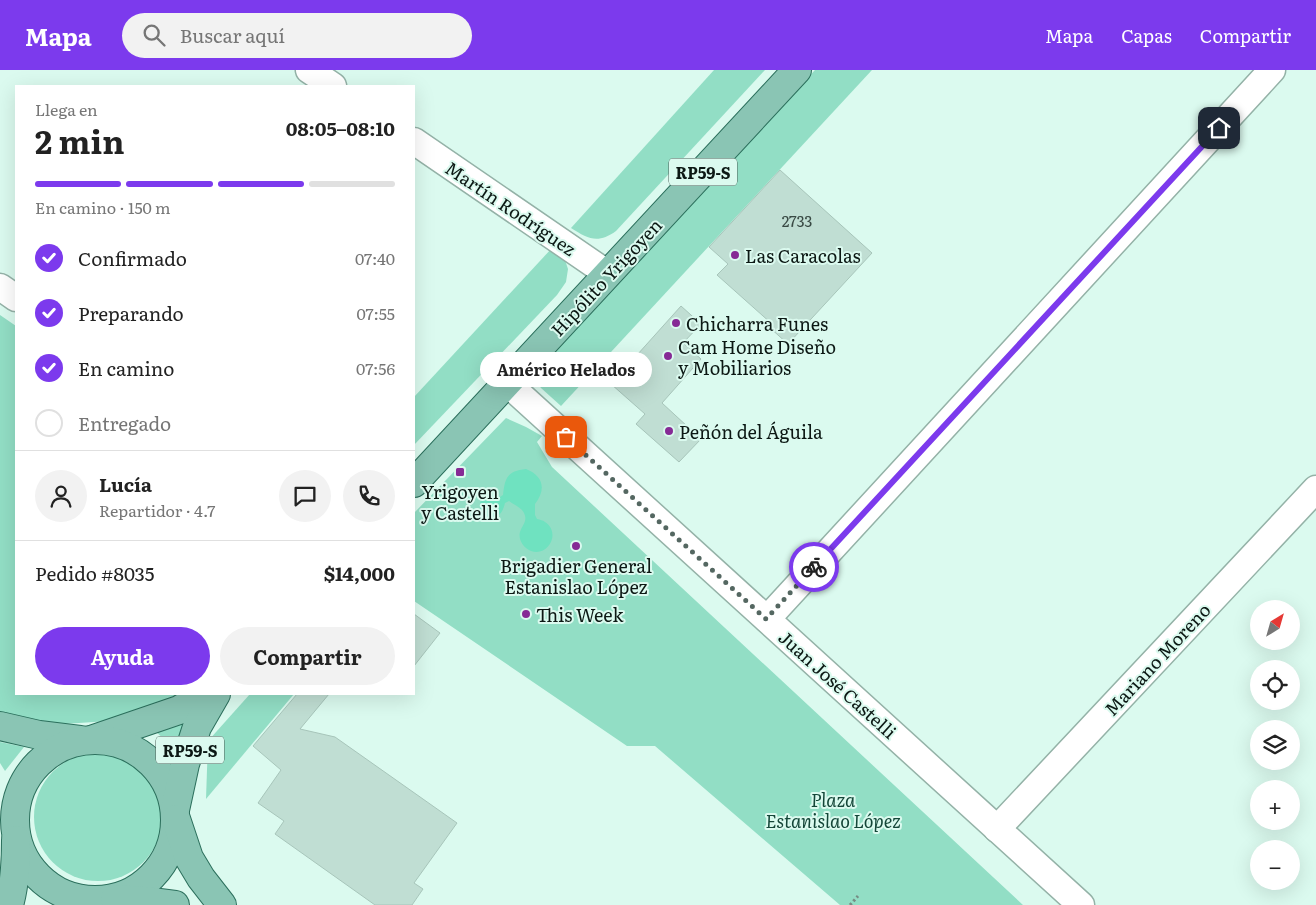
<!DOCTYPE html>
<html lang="es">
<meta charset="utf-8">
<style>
:root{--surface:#fff;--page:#f2f2f2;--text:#222;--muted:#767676;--line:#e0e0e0;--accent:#7c3aed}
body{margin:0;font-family:Literata,serif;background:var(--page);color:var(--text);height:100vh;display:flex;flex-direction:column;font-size:19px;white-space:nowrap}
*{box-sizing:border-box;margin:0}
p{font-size:16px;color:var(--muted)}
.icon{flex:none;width:28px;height:28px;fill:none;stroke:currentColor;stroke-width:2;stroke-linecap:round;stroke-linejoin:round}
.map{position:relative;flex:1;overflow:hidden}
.panel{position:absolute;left:15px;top:15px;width:400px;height:610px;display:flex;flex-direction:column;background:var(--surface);border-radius:0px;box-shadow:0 5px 20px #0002}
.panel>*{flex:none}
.needle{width:32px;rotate:37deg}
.buttons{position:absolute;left:1250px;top:530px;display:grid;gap:10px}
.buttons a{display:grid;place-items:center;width:50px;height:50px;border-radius:50%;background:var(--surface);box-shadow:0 5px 20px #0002;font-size:25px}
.pin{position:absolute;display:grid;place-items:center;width:42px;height:42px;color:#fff;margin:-21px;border-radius:10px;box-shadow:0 2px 8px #0006}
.courier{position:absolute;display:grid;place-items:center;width:50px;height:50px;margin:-25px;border:4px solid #7c3aed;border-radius:50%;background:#fff;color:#222;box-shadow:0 1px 6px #0007}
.bubble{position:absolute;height:35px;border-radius:18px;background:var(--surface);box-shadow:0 5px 20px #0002;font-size:16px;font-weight:700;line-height:35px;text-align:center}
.summary em{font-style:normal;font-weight:700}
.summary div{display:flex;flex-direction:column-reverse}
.summary{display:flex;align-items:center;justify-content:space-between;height:85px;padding:0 20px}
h1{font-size:32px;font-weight:700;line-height:38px}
.bar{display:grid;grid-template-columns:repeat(4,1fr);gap:8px 5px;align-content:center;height:60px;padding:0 20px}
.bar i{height:6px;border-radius:4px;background:var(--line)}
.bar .on{background:var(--accent)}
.bar p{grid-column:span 4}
.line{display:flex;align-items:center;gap:12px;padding:0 20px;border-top:1px solid var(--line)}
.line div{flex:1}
.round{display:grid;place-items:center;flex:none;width:52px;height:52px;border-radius:26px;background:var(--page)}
ol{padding:0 20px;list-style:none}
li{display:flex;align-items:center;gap:15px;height:55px}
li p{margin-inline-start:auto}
li .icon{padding:5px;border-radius:50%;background:var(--accent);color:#fff;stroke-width:4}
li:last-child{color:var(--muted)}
li i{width:28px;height:28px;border:2px solid var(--line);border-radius:50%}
.button{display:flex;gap:10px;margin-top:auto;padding:10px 20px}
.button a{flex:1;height:58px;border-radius:30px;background:var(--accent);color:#fff;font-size:20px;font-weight:700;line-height:58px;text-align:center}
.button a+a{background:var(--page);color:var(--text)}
header{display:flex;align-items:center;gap:30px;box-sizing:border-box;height:70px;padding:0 25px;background:var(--accent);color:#fff}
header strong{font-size:24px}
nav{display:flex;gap:28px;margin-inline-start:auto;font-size:18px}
.search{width:350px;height:45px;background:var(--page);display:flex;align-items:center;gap:12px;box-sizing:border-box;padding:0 18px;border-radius:28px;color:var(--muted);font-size:19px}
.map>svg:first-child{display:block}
</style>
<header>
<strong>Mapa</strong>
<div class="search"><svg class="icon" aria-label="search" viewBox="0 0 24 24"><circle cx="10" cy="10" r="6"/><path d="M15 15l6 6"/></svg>Buscar aquí</div>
<nav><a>Mapa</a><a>Capas</a><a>Compartir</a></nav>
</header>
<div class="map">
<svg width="1316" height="835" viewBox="0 0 1316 835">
<rect width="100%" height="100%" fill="#dbfaef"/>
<!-- green -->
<g fill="#92dec5">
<path d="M714 0H765L616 161C598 174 588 169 571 158Z"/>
<polygon points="815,0 872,0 561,336 541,318 534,309 534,301 544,288"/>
<polygon points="552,178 564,187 568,199 566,212 557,225 414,375 414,327"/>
<polygon points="0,245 16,256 16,624 189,624 109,651 33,656 0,651"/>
<polygon points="506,348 526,357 542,366 537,372 552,397 1023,835 840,835 655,676 627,676 414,531 414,443"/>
<polygon points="250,624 294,624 206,729 208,671"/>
<polygon points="189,648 178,682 154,660"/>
<polygon points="0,672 24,677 5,701 0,693"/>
<circle cx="98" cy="747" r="64"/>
</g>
<!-- water -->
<path fill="#6fe2c0" d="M526 399C544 406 546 420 535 434V445L537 449C540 450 543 450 545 452 561 462 549 487 531 481 523 478 518 469 520 462 522 455 528 451 524 443 521 437 514 435 509 431L505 433C498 464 468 438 485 426 490 422 495 424 500 427L503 425C505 408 507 401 526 399Z"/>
<!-- building -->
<g fill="#c0ded3" stroke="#a7c5ba">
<polygon points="780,100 872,183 788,274 769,257 772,254 717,205 728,194 709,177"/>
<polygon points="681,236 701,254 683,273 701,289 662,333 701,369 679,392 636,354 645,344 611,314"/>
<polygon points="414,544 440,563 414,596"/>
<polygon points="297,624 329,624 300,659 335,667 457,753 414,813 423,819 412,835 375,835 275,764 284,751 258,733 281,700 253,676"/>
</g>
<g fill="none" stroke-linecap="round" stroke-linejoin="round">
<defs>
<g id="minor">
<polyline points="309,0 333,16"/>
<polyline points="414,71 608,204"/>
<polyline points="0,217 16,228"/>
<polyline points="507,313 1081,835"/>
<polyline points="767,549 1272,0"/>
<polyline points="997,759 1316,419"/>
</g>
<g id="major">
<polyline points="414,413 797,0"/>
<polyline points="0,656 39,665 80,670"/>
<polyline points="94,669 179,640 206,624"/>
<circle cx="95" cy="750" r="80"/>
<polyline points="175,740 185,694 197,657 216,624"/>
<polyline points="176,749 189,788 201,808 222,835"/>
<polyline points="115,829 144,831 175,835"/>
<path d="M9 835C15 814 16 792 16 770"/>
</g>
</defs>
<!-- minor casing -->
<use href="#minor" stroke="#94b2a7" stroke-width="29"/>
<!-- major casing -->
<use href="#major" stroke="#2b6f5c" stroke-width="30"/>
<!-- path -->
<polyline stroke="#768c84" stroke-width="3" stroke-dasharray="2.5 2.5" stroke-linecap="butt" points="850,835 858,826"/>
<!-- minor -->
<use href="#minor" stroke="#fff" stroke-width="26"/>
<!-- major -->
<use href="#major" stroke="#8ac5b4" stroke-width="28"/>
</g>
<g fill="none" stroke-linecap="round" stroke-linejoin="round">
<!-- done -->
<polyline stroke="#546761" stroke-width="5" stroke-dasharray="0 9" points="566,367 766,549 814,497"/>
<!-- route -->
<polyline stroke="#7c3aed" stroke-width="6" points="814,497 1219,58"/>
</g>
<!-- markers -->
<g fill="#862a95" stroke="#dbfaef" stroke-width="2">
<circle cx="735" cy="185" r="5"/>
<circle cx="676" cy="253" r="5"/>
<circle cx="668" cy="286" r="5"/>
<circle cx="669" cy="361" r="5"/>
<rect x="455" y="397" width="10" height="10" rx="2.5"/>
<circle cx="576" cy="476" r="5"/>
<circle cx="526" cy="544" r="5"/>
</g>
<g text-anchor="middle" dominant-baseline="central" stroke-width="4" stroke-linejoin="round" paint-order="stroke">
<!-- number labels -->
<g font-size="15" fill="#394a44">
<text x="797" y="150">2733</text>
</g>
<!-- shield labels -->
<g fill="#dbfaef" stroke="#4a5c56" stroke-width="1">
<rect x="669" y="88.5" width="68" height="27" rx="4"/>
<rect x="156" y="666.5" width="68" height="27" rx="4"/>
</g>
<g font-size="16" font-weight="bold" fill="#0c1814">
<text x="703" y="102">RP59-S</text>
<text x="190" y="680">RP59-S</text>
</g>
<!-- street labels -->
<g font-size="18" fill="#0c1814" stroke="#dbfaef">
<text transform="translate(511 138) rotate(34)">Martín Rodríguez</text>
<text transform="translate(606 207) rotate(-47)">Hipólito Yrigoyen</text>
<text transform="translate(1157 589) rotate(-47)">Mariano Moreno</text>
<text transform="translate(838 614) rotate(42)">Juan José Castelli</text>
</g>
<!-- poi labels -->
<g font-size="18" fill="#0c1814" stroke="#dbfaef" text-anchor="start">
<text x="745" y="185">Las Caracolas</text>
<text x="686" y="253">Chicharra Funes</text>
<text x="678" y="276">Cam Home Diseño<tspan x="678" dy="21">y Mobiliarios</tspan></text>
<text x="679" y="361">Peñón del Águila</text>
<text x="460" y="421" text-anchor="middle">Yrigoyen<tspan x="460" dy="21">y Castelli</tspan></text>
<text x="576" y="495" text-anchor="middle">Brigadier General<tspan x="576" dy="21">Estanislao López</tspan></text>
<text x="536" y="544">This Week</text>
</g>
<!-- park labels -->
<g font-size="18" font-style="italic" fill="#144638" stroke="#dbfaef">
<text x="833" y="729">Plaza<tspan x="833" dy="21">Estanislao López</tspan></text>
</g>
</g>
</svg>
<div class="buttons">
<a><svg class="needle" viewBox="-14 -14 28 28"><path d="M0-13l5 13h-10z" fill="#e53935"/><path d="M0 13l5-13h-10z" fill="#767676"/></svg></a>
<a><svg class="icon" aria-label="locate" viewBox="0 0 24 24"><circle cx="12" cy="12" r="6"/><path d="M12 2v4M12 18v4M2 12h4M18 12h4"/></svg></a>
<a><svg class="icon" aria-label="layers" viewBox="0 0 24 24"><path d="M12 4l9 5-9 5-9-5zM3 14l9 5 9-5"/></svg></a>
<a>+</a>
<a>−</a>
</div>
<div class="pin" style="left:566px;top:367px;background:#ea580c"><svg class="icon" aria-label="bag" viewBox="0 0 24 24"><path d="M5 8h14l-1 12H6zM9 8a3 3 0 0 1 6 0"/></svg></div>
<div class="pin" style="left:1219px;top:58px;background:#1f2937"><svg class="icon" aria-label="home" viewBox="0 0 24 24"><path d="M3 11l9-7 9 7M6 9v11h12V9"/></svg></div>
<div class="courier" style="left:814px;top:497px"><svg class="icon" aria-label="bike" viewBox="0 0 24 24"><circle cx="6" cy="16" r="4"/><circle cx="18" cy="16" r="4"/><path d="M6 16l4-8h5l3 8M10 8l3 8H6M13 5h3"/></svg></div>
<div class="bubble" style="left:480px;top:282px;width:172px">Américo Helados</div>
<section class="panel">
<div class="summary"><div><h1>2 min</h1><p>Llega en</p></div><em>08:05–08:10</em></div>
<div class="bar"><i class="on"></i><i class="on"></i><i class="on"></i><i></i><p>En camino · 150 m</p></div>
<ol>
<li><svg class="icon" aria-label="check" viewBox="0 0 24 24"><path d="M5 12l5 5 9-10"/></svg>Confirmado<p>07:40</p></li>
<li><svg class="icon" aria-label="check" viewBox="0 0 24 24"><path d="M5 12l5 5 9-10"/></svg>Preparando<p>07:55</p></li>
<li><svg class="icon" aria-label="check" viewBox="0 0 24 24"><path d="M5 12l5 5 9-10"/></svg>En camino<p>07:56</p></li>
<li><i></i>Entregado</li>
</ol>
<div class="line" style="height:90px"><a class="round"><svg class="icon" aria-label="person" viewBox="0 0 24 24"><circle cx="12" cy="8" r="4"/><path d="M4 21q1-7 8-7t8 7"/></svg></a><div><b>Lucía</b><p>Repartidor · 4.7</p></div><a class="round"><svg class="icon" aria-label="chat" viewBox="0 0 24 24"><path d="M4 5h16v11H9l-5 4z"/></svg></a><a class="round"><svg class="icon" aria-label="phone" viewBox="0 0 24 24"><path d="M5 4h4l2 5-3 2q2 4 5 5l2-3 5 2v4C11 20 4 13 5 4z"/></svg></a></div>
<div class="line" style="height:65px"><div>Pedido #8035</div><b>$14,000</b></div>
<div class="button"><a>Ayuda</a><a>Compartir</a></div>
</section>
</div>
